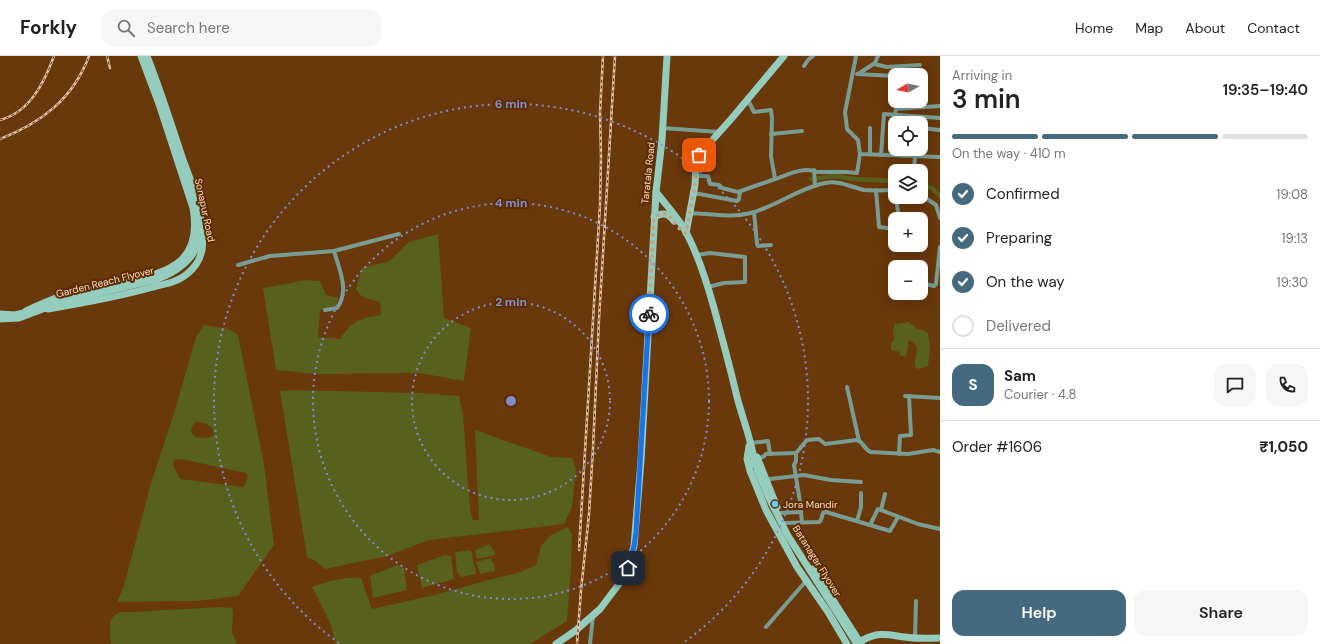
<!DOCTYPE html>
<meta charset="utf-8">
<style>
:root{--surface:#fff;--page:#f6f6f6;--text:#222;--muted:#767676;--line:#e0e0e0;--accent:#456a80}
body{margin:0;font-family:"DM Sans",sans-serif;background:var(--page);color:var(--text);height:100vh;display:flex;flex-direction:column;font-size:15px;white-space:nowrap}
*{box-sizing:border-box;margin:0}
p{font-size:13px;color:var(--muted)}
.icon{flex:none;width:22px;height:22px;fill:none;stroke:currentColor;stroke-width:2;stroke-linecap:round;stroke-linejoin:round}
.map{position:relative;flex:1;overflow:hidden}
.panel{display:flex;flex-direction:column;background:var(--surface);width:380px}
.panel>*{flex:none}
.needle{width:26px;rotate:260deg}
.tools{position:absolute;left:888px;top:12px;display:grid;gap:8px}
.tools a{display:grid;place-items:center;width:40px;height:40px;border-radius:8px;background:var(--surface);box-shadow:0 2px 10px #0003;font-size:20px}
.pin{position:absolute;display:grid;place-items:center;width:34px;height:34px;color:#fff;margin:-17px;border-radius:8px;box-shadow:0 2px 6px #0006}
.courier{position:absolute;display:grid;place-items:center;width:40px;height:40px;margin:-20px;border:3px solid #1a73e8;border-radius:50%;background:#fff;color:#222;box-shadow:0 1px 5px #0007}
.head em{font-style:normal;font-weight:600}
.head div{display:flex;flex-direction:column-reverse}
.head{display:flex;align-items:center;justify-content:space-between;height:68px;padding:0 12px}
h1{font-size:26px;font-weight:600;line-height:30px}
.bar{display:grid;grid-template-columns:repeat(4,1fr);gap:6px 4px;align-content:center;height:48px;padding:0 12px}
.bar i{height:5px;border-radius:3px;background:var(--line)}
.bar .on{background:var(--accent)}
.bar p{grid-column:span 4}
.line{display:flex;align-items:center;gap:10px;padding:0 12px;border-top:1px solid var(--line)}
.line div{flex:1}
.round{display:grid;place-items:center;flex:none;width:42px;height:42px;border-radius:12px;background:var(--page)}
ol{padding:0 12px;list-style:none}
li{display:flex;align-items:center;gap:12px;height:44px}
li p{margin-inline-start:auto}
li .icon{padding:4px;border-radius:50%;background:var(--accent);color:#fff;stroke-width:4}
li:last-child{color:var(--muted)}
li i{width:22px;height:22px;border:2px solid var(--line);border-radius:50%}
.cta{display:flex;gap:8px;margin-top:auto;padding:8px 12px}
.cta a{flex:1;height:46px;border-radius:12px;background:var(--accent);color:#fff;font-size:16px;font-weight:600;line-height:46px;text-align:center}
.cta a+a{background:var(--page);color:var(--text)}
header{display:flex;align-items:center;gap:24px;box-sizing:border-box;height:56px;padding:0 20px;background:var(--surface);border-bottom:1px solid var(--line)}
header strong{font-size:19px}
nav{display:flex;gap:22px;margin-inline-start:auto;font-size:14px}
.search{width:280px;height:36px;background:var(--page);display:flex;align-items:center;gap:10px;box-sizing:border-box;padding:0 14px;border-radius:12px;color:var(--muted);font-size:15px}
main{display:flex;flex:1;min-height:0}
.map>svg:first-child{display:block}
</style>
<header>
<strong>Forkly</strong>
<div class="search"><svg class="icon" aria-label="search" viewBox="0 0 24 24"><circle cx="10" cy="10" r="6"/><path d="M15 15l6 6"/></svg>Search here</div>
<nav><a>Home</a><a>Map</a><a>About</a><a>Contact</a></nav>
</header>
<main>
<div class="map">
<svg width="940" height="588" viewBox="0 0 940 588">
<rect width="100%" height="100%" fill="#69380b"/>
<!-- water -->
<g fill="#57601c" fill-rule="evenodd">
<path d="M438 178 444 262 471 272 464 325 419 317 316 318 276 314 263 232 307 224 320 225 326 239 338 242 336 250 320 254 318 281 340 283C352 265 360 262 381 259L380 246 362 241 356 233 362 212 390 205 409 186Z"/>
<path d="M909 266 917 273 923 274 928 277 930 292 928 310 920 313 916 312C911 301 925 291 909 284L906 301 899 299 900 296 891 294V287L894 283 893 275 895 268Z"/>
<path d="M204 269 229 273 238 279 264 408 274 489 238 540 196 545 117 546 124 530 151 427 175 354 196 281ZM196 366 205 367 212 372 214 379 208 382 196 381 191 376 192 370ZM181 403 246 417 248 420 244 431 180 423 173 409 174 404Z"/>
<polygon points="291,334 419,337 459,340 463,358 470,454 473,464 479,464 475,374 551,401 572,402 576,413 572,451 564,468 429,484 387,500 325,513 314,504 307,501 280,335"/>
<path d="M568 471 572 479 571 514 567 565 530 588H336L330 567 312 531C328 525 344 521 361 522L372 553 430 540 496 522 518 517 536 509 541 490 551 479Z"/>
<polygon points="490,488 496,499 477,503 475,494"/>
<polygon points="471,494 476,518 461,521 457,516 455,496"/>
<polygon points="445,499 451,500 454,523 422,532 417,509"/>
<polygon points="491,502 492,507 494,507 495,515 480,518 476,506"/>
<polygon points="397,509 404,512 407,534 373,542 370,520"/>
<path d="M220 551 232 552 233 556 232 576 237 588H111C109 567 107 554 133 556Z"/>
</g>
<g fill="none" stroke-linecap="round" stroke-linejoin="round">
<!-- canal -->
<g stroke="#57601c" stroke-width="4.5">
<polyline points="811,123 836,120 852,123 895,125"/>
<polyline points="921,129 932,132 940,140"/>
</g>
<!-- street -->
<g stroke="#7a9d93" stroke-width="4">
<polyline points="856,0 845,56 847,73 858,84 860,98 940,101"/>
<polyline points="874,8 887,11 920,9"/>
<polyline points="804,10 808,4 813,0"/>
<polyline points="857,18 895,20"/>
<polyline points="858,18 875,7 878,0"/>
<polyline points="900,67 900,60"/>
<polyline points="905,67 905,60"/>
<polyline points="662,72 719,76"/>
<polyline points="921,72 940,74"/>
<polyline points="771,78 802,75"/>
<polyline points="870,98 870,72"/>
<polyline points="881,99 884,58 940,62"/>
<polyline points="892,99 893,66 896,53 940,50"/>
<polyline points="904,100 904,93"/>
<polyline points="814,114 815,130"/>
<polyline points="914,115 915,100"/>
<polyline points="696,120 708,120 710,128 719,129 722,132 738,136 775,123 771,100 772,62 771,54 754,56 748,44"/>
<path d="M775 123C788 119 803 110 817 116H846L857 117 860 98"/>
<polyline points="876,134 879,171 895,173"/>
<polyline points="694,137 737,145 739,143 740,136"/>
<polyline points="921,139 936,149 940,162"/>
<polyline points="896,141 898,156"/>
<polyline points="754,156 757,188 758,190 771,189"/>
<path d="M690 157C710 158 731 162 751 157 777 150 799 132 825 127 839 124 851 131 864 134 874 135 885 134 895 134"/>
<polyline points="697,199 710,197 745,201 745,226 724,227 708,231"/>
<polyline points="238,209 270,200 334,195 399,178"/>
<polyline points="921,227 934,230 936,228 940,191"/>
<path d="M325 254 337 252C350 235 339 213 334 195"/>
<polyline points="847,331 859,385"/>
<polyline points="905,340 940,342"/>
<polyline points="751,387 768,385 770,398"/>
<polyline points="899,398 900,380 911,379 909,340"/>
<polyline points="758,402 763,401 766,398 796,397"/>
<polyline points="767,426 770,423 804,419 831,424 861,426"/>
<polyline points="881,454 885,438"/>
<polyline points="780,457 801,456"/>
<polyline points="857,465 861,451 861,437"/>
<path d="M802 466 800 446 794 409 796 405V397L807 384 819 383 825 388 857 384C864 386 864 394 871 396L908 398 933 394 940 396"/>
<polyline points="785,467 819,466 821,464 823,457 826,456 890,475 898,461"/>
<polyline points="870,469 878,453 918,468 940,473"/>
<polyline points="766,571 806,525"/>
<polyline points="915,582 916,545"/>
<polyline points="590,588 593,560"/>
</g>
<!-- secondary -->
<g stroke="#94cdbe" stroke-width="7">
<path d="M656 136C666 149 679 162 687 178 699 201 707 227 714 252 722 282 730 311 737 341 743 364 752 385 755 409"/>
<path d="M654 161C663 156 668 157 674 165"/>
<polyline points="686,177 695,129 696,107 699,99 732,62 784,0"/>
<path d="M48 253C84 247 118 241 153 231 165 228 178 226 187 218 202 206 205 191 201 174"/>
<path d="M26 255C41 248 56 241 72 237 91 233 110 229 129 225 173 215 202 204 193 152L159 48 141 0"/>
<polyline points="0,258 15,259 32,255"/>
<polyline points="749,390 747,403 750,415 766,454 797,511 828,556 847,588"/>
<polyline points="757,401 777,451"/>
<polyline points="813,513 861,588"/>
<polyline points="556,588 575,575 600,553 619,528 628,512 634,490 641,405 656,136 662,84 667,0"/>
<path d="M856 588C877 575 882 578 905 581 916 583 928 582 940 582"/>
</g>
<defs>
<g id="rail">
<polyline points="107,0 110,12"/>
<path d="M0 64C30 56 44 27 54 0"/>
<path d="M0 83C41 67 73 43 89 0"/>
<polyline points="579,494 600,149 601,102 600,57 603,0"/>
<polyline points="577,588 581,534 589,458 593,392 599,263 615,0"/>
</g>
</defs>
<!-- rail casing -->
<use href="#rail" stroke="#e4c3aa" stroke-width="2.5"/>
<!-- rail -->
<use href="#rail" stroke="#5d2d00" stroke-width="1" stroke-dasharray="3" stroke-linecap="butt"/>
<!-- secondary-bridge -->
<g stroke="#94cdbe" stroke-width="7">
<path d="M0 263 19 262 61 246 158 223C178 215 196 203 200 180 205 155 190 124 182 101 171 67 160 33 147 0"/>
<polyline points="757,414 767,438 788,480 857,588"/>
</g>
</g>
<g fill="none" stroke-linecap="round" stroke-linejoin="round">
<!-- done -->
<path stroke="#c6a183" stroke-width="4" stroke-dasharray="0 7.2" d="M649 258 654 161C674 150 672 172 686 177L695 129 696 107 699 99"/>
<!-- route -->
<polyline stroke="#1a73e8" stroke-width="5" points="628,512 634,490 636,476 649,258"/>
</g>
<!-- distance rings -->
<g fill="none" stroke="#808dcf" stroke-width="2" stroke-dasharray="2 4">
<circle cx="511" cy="345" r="99"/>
<circle cx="511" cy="345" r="198"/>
<path d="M339 587A297 297 0 1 1 683 587"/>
</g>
<!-- markers -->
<circle fill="#6fc2f4" stroke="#5d2d00" stroke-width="1.5" cx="775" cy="448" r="4"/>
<g text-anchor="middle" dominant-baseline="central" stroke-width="4" stroke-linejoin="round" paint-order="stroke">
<!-- street labels -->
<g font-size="10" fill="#f8d9c4" stroke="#5d2d00">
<text transform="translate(648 117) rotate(-84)">Taratala Road</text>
<text transform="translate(205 154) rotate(78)">Sonapur Road</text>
<text transform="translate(105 226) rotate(-14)">Garden Reach Flyover</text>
<text transform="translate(817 505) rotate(58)">Batanagar Flyover</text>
</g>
<!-- poi labels -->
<g font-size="10" fill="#f8d9c4" stroke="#5d2d00" text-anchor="start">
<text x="783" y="448">Jora Mandir</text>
</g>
</g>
<circle cx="511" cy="345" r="6" fill="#808dcf" stroke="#5d2d00" stroke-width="2"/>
<g font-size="12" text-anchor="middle" font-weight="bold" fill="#808dcf" stroke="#5d2d00" stroke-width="4" stroke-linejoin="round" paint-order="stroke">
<text x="511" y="52">6 min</text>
<text x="511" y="151">4 min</text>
<text x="511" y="250">2 min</text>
</g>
</svg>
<div class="tools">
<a><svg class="needle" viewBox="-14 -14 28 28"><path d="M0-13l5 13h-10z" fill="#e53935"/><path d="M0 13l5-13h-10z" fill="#767676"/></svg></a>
<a><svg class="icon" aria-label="locate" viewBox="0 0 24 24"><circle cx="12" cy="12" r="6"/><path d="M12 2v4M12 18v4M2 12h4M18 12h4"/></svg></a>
<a><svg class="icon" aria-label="layers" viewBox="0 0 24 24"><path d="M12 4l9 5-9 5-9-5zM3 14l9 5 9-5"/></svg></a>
<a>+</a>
<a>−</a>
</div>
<div class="pin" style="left:699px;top:99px;background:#ea580c"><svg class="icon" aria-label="bag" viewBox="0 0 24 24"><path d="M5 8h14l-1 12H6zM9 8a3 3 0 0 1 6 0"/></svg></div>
<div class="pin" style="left:628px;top:512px;background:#1f2937"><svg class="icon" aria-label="home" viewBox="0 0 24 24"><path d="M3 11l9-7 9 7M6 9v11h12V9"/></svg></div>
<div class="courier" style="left:649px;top:258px"><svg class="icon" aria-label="bike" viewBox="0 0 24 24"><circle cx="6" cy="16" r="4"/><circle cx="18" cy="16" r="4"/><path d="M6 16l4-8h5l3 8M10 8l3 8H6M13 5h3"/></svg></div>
</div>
<section class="panel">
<div class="head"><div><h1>3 min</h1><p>Arriving in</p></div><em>19:35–19:40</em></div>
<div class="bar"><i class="on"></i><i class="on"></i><i class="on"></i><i></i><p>On the way · 410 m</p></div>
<ol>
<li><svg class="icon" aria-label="check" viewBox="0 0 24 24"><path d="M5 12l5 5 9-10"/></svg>Confirmed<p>19:08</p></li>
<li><svg class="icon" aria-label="check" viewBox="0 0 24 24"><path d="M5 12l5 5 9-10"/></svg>Preparing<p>19:13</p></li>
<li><svg class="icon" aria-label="check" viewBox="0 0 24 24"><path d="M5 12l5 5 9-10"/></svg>On the way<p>19:30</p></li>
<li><i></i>Delivered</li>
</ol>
<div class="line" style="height:72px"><b class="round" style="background:var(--accent);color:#fff">S</b><div><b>Sam</b><p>Courier · 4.8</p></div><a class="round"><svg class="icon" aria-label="chat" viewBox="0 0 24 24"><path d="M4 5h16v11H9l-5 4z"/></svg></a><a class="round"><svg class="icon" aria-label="phone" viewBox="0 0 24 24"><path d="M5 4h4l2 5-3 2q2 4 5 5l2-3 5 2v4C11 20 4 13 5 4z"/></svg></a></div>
<div class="line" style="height:52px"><div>Order #1606</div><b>₹1,050</b></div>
<div class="cta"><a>Help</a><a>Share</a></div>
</section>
</main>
